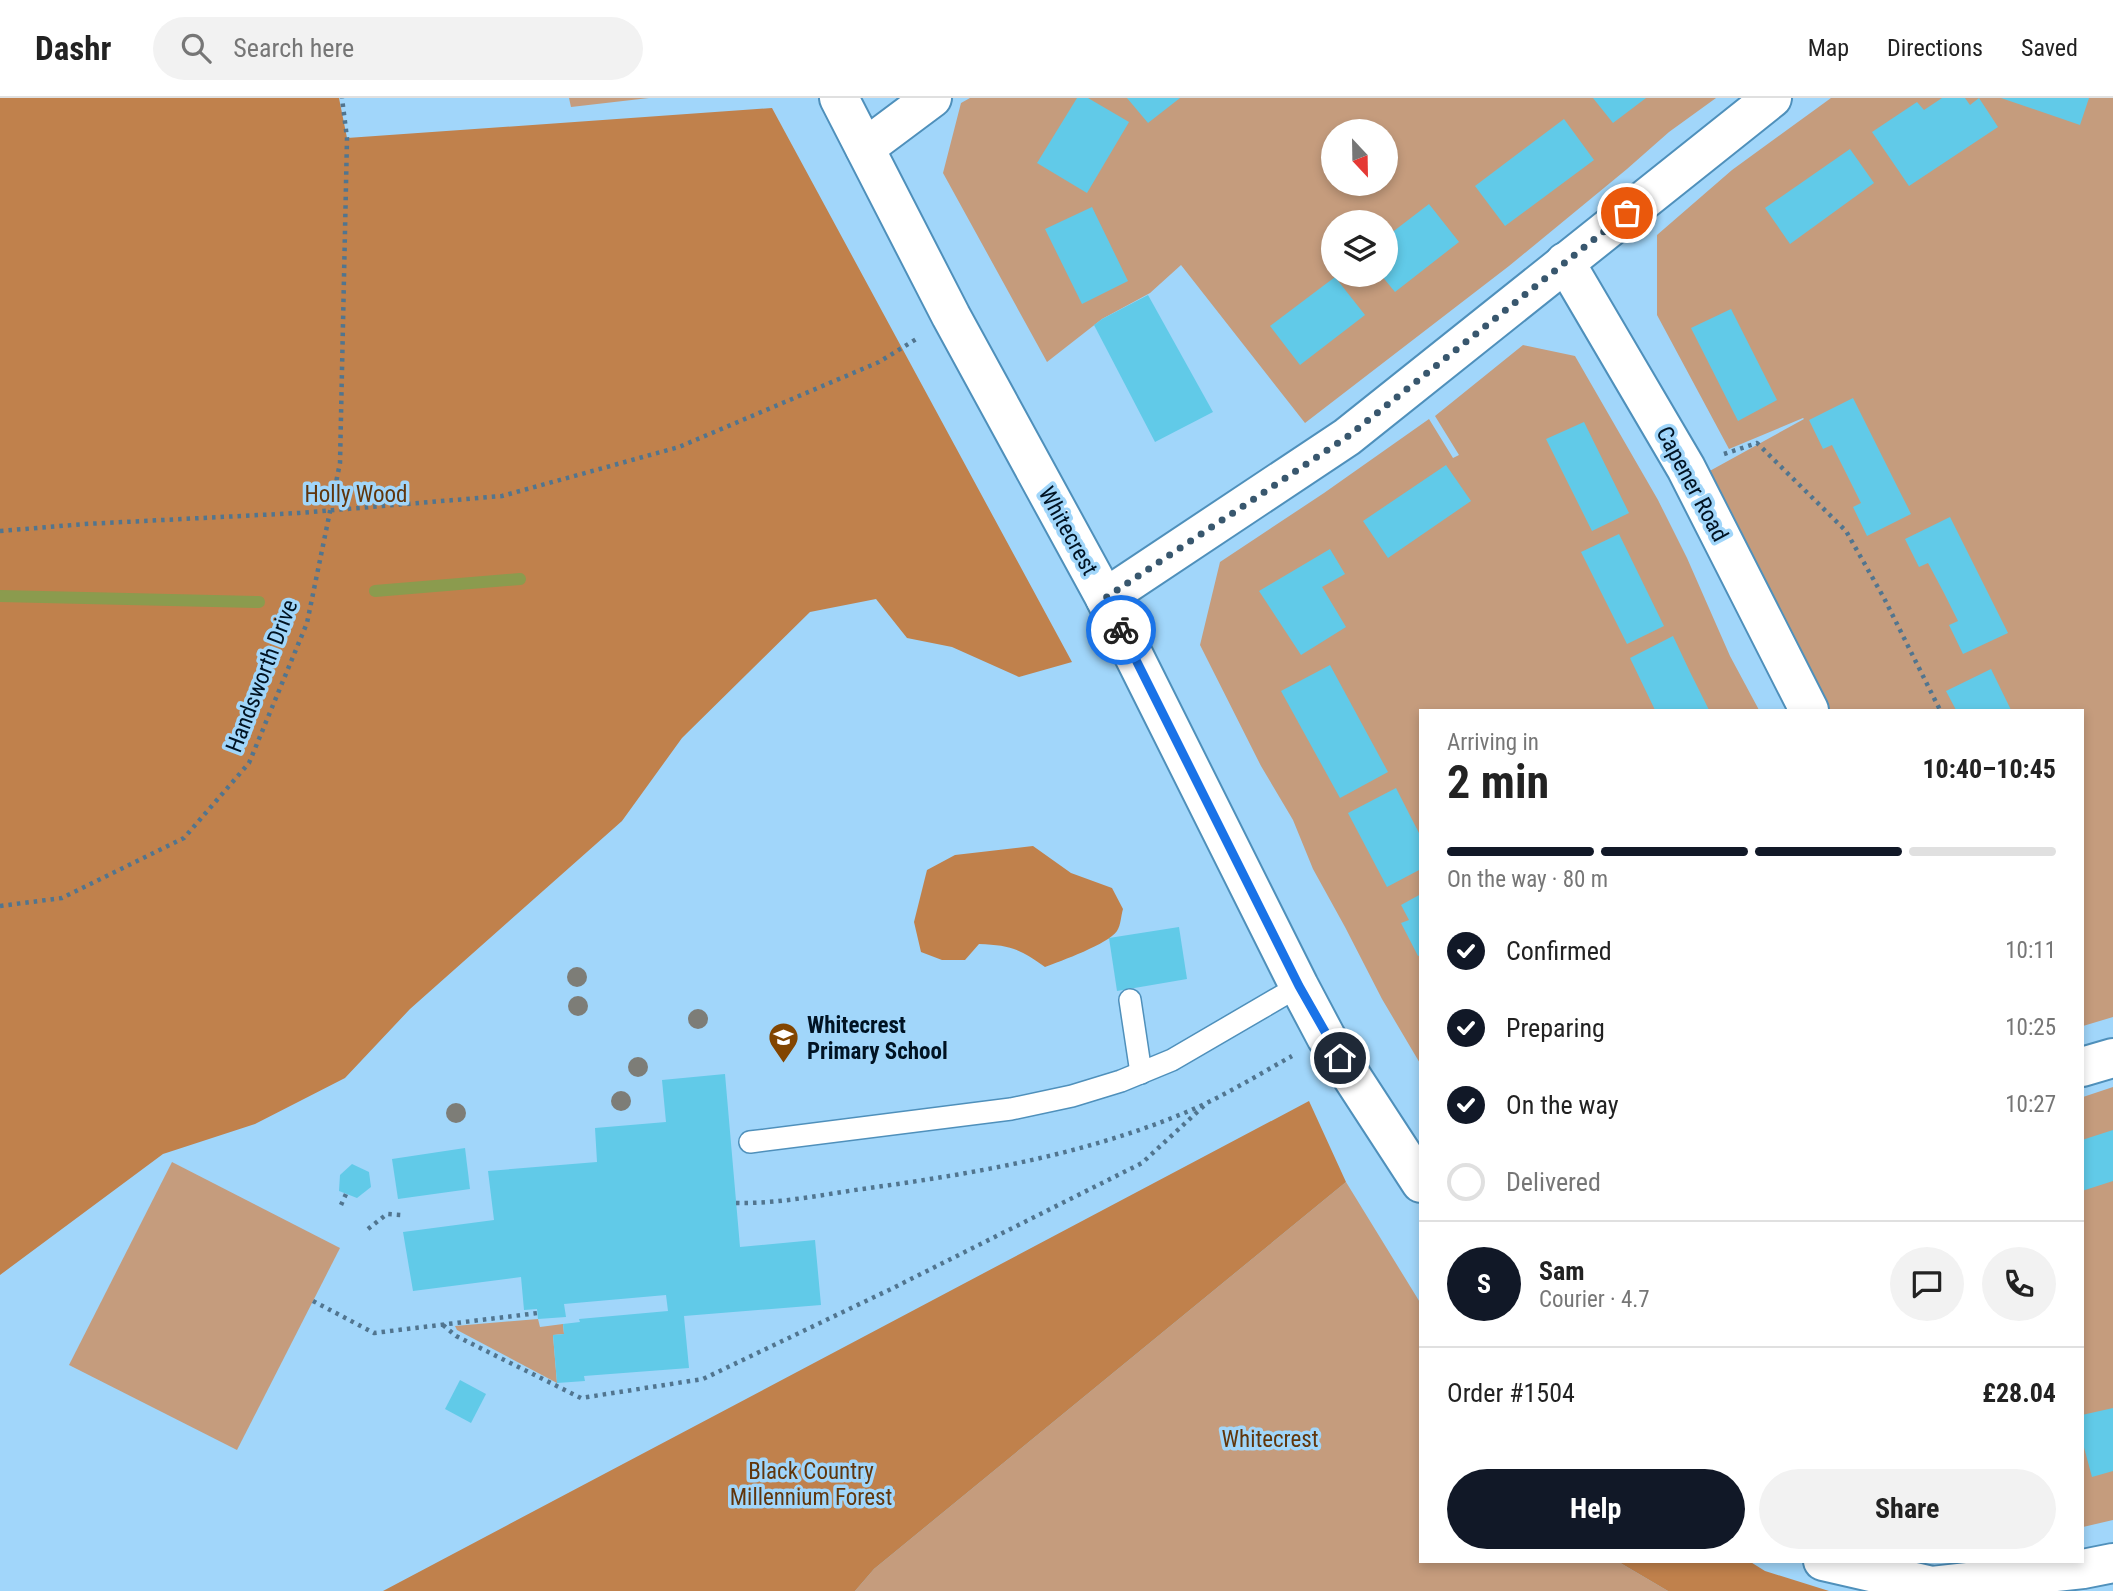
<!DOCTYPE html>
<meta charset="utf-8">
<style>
:root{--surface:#fff;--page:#f2f2f2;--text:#222;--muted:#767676;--line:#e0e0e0;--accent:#111827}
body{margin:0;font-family:"Roboto Condensed",sans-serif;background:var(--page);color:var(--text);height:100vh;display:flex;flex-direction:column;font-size:26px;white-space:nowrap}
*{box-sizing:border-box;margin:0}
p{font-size:23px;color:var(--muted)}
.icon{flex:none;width:38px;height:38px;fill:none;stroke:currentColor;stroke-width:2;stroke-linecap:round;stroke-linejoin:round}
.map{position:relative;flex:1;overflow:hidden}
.drawer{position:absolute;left:1419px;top:611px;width:665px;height:854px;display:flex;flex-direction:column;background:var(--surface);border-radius:0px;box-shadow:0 4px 10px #0003}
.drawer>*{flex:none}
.needle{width:46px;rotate:158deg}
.controls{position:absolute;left:1321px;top:21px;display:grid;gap:14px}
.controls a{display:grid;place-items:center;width:77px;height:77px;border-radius:50%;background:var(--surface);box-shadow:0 4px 10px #0003;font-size:35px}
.pin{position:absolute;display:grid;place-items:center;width:60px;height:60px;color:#fff;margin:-30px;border:4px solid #fff;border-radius:50%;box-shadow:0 2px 7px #0007}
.courier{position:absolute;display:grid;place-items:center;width:70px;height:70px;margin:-35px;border:5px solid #1a73e8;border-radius:50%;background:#fff;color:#222;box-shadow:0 2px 9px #0007}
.summary em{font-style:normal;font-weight:700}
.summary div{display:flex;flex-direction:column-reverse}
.summary{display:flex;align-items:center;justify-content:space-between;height:119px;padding:0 28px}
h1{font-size:46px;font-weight:700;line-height:52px}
.bar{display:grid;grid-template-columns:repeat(4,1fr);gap:10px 7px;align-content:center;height:84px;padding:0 28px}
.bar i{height:9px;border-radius:5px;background:var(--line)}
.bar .on{background:var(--accent)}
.bar p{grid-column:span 4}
.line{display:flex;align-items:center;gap:18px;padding:0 28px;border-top:2px solid var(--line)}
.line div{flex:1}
.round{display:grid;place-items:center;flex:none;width:74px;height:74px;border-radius:37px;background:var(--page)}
ol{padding:0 28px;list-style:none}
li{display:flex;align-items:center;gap:21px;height:77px}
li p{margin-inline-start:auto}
li .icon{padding:7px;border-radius:50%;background:var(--accent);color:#fff;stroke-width:4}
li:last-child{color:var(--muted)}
li i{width:38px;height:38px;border:4px solid var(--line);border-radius:50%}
.primary-button{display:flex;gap:14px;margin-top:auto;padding:14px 28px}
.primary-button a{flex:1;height:80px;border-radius:42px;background:var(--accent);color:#fff;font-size:28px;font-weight:700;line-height:80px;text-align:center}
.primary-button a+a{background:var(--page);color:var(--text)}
header{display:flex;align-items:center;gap:42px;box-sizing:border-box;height:98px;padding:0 35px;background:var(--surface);border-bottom:2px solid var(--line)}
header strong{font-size:33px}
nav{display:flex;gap:38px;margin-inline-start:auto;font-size:24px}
.search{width:490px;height:63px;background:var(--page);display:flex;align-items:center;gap:18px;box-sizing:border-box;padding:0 24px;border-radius:38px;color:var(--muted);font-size:26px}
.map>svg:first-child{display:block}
</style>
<header>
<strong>Dashr</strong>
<div class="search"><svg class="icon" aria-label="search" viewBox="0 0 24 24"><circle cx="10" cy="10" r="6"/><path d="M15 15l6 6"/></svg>Search here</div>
<nav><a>Map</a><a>Directions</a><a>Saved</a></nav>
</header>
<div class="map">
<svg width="2113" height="1493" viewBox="0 0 2113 1493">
<rect width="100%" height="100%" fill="#a1d6fa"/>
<!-- green -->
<g fill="#c59c7d" fill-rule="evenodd">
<polygon points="569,0 649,0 571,9"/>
<path d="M970 0H1716L1669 34 1627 71 1509 168 1305 325 1181 167 1150 195 1102 221 1047 264 943 75 961 5ZM1334 33H1386V86H1334ZM1334 124H1386V177H1334Z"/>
<polygon points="1831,0 2113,0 2113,919 2083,928 2082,612 1824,612 1706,375 1804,321 1803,320 1729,351 1657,217 1657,137 1732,72"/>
<polygon points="1523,247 1575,258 1658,402 1687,460 1730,558 1759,612 1421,612 1421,967 1382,901 1345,829 1313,771 1293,722 1261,668 1200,547 1220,464 1324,395 1429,321 1453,360 1459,357 1435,318"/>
<polygon points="2113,989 2113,1422 2083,1429 2083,999"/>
<polygon points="172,1064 340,1150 237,1352 69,1267"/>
<polygon points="1346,1084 1421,1206 1421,1463 1617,1463 1668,1493 855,1493 874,1471"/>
<polygon points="538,1221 540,1229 563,1226 564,1236 553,1237 557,1285 457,1232 455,1228"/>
</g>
<!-- forest -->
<g fill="#c0814c">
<polygon points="0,0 339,0 347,40 772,10 1072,564 1019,579 952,549 907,540 876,501 810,514 682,640 622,723 410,911 345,980 255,1026 163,1056 0,1177"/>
<path d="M1033 748 1071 775 1112 790 1123 811C1121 817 1121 827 1117 833 1108 846 1061 863 1045 869 1020 851 1010 847 979 846L965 862H942L921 854 914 824 927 772 955 757Z"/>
<polygon points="1309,1003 1346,1084 874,1471 855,1493 383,1493"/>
<polygon points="1617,1463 1749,1463 1765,1473 1829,1493 1668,1493"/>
</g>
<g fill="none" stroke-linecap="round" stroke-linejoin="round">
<!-- stream -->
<g stroke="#8b9b4e" stroke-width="12">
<polyline points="375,493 520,481"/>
<polyline points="0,498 259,504"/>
</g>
</g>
<!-- building -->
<g fill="#61cae8">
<polygon points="1077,0 1088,0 1129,24 1087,95 1037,65"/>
<polygon points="1127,0 1180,0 1148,25"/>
<polygon points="1593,0 1646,0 1613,25"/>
<polygon points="1942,0 1965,0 1970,7 1979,0 1998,29 1909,88 1872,34 1917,4 1924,12"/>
<polygon points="2001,0 2089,0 2080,27"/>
<polygon points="1564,21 1594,62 1505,128 1475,88"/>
<polygon points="1850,51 1874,85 1790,146 1765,110"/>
<polygon points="1429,106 1459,144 1395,194 1381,177 1386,177 1386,139"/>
<polygon points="1092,109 1128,183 1082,206 1045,131"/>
<polygon points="1335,179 1365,217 1300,267 1270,228"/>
<polygon points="1148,197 1213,314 1155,344 1094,227 1102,221"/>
<polygon points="1731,211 1777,302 1738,323 1691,230"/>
<polygon points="1853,300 1911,416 1867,438 1853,409 1861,405 1832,347 1823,351 1809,322"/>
<polygon points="1584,324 1629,415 1592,433 1546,341"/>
<polygon points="1446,367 1471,403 1388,460 1363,423"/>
<polygon points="1950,419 2008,535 1963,556 1949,527 1958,523 1944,495 1928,465 1919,469 1905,441"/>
<polygon points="1619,436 1664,528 1627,546 1581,454"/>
<polygon points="1330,451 1345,476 1322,489 1346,529 1301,557 1259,493"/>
<polygon points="1673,538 1690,574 1709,612 1655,612 1630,560"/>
<polygon points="1330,567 1388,674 1340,700 1281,593"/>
<polygon points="1991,571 2011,612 1956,612 1946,593"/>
<polygon points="1396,690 1421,739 1421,771 1387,789 1348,715"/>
<polygon points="1421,796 1421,857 1418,858 1401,825 1409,822 1401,807"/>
<polygon points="1179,829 1187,881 1117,893 1109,840"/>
<polygon points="725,976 740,1149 815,1142 821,1207 684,1218 689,1270 584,1278 585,1283 557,1285 553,1237 564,1236 563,1226 580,1224 579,1221 668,1213 666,1197 564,1206 566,1219 538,1221 537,1211 524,1212 521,1179 413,1193 403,1134 494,1122 488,1073 597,1064 595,1030 666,1024 662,982"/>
<polygon points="2113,1032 2113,1083 2082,1093 2082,1042"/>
<polygon points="465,1050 470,1091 398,1101 392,1061"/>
<polygon points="352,1066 369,1074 371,1089 357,1100 339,1093 340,1077"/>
<polygon points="460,1282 486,1296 471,1325 445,1311"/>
<polygon points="2113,1310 2113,1373 2092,1379 2082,1342 2082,1317"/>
</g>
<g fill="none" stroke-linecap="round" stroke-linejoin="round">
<defs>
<g id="service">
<polyline points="1130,902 1141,975"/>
<polyline points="750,1044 1011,1011 1072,998 1121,983 1172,962 1299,888"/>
</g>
<g id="minor">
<polyline points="839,0 951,218 1105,500 1299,888 1326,939 1421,1085"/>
<polyline points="865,50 932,0"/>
<polyline points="1565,164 1686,370 1809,612"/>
<polyline points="1105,500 1347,339 1772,0"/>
<polyline points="2082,969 2113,960"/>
<polyline points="1823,1463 1932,1488 2083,1471 2113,1465"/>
</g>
</defs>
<!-- service casing -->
<use href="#service" stroke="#4f90bb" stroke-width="24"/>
<!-- minor casing -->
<use href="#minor" stroke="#4f90bb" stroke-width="42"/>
<!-- path -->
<g stroke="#51758f" stroke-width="4.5" stroke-dasharray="3.5 5" stroke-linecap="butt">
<polyline points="1724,356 1757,345 1846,433 1884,500 1940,612"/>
<polyline points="0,433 85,426 299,415 502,398 679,349 879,264 918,240"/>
<polyline points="0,808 62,800 184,740 249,665 307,525 340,365 347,40 342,0"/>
<path d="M736 1105C780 1106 825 1096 869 1090 978 1075 1087 1056 1189 1013 1224 998 1258 977 1292 958"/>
<polyline points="341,1107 346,1096"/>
<polyline points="368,1131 387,1116 401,1117"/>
<polyline points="313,1203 374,1235 538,1215"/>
<polyline points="443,1227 456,1238 581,1300 703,1281 891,1191 1142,1065 1207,1005"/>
</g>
<!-- service -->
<use href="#service" stroke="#fff" stroke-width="21"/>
<!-- minor -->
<use href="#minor" stroke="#fff" stroke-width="38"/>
</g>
<!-- trees -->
<g fill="#7d7d77">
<circle cx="577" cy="879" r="10"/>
<circle cx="578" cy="908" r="10"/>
<circle cx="698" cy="921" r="10"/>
<circle cx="638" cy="969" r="10"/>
<circle cx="621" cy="1003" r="10"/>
<circle cx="456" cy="1015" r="10"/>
</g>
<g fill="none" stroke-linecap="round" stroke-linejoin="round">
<!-- done -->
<polyline stroke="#38576e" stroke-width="7" stroke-dasharray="0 12.6" points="1121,532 1105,500 1347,339 1627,115"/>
<!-- route -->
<polyline stroke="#1a73e8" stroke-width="9" points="1121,532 1299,888 1340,960"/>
</g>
<!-- icons -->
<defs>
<symbol id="school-pin" viewBox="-11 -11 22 30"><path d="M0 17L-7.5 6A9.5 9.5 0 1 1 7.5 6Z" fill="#824500" stroke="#a1d6fa"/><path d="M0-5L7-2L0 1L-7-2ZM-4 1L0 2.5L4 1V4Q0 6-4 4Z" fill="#fff"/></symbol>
</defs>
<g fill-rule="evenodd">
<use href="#school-pin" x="766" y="922" width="35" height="47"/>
</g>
<g text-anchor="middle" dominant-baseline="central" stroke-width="7" stroke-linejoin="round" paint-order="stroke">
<!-- street labels -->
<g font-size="23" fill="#001323" stroke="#a1d6fa">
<text transform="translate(1692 386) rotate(62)">Capener Road</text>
<text transform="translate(1068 433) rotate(61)">Whitecrest</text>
<text transform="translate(262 578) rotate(-69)">Handsworth Drive</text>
</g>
<!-- park labels -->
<g font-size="23" fill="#60350b" stroke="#a1d6fa">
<text x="356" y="396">Holly Wood</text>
<text x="1270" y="1341">Whitecrest</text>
<text x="811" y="1373">Black Country<tspan x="811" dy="26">Millennium Forest</tspan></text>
</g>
<!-- poi labels -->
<g font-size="23" font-weight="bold" fill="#001323" stroke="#a1d6fa" text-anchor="start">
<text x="807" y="927">Whitecrest<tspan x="807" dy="26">Primary School</tspan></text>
</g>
</g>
</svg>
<div class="controls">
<a><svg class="needle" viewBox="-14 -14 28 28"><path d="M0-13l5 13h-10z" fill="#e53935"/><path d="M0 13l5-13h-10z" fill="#767676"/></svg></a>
<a><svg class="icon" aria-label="layers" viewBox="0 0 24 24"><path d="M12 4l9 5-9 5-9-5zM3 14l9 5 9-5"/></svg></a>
</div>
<div class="pin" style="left:1627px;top:115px;background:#ea580c"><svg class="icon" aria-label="bag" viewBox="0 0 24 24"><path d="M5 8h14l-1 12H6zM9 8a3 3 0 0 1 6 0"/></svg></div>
<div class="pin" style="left:1340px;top:960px;background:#1f2937"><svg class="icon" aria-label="home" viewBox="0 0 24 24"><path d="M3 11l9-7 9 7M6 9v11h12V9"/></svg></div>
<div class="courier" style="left:1121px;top:532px"><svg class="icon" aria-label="bike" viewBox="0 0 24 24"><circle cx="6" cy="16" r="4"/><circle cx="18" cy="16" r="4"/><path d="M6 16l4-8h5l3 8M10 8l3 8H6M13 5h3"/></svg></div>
<section class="drawer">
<div class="summary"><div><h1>2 min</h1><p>Arriving in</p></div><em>10:40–10:45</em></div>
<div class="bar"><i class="on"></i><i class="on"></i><i class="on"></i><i></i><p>On the way · 80 m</p></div>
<ol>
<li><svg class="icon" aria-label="check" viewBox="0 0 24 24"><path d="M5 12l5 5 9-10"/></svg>Confirmed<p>10:11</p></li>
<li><svg class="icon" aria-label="check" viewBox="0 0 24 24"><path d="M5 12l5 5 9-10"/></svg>Preparing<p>10:25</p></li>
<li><svg class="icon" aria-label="check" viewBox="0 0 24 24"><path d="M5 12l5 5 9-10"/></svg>On the way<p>10:27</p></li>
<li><i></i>Delivered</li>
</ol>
<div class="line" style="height:126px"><b class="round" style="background:var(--accent);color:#fff">S</b><div><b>Sam</b><p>Courier · 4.7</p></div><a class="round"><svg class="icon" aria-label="chat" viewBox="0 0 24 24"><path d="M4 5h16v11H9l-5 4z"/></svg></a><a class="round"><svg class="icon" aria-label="phone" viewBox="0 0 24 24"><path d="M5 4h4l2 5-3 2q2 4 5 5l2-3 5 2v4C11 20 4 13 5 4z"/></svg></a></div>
<div class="line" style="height:91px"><div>Order #1504</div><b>£28.04</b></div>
<div class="primary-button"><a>Help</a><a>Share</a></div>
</section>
</div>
